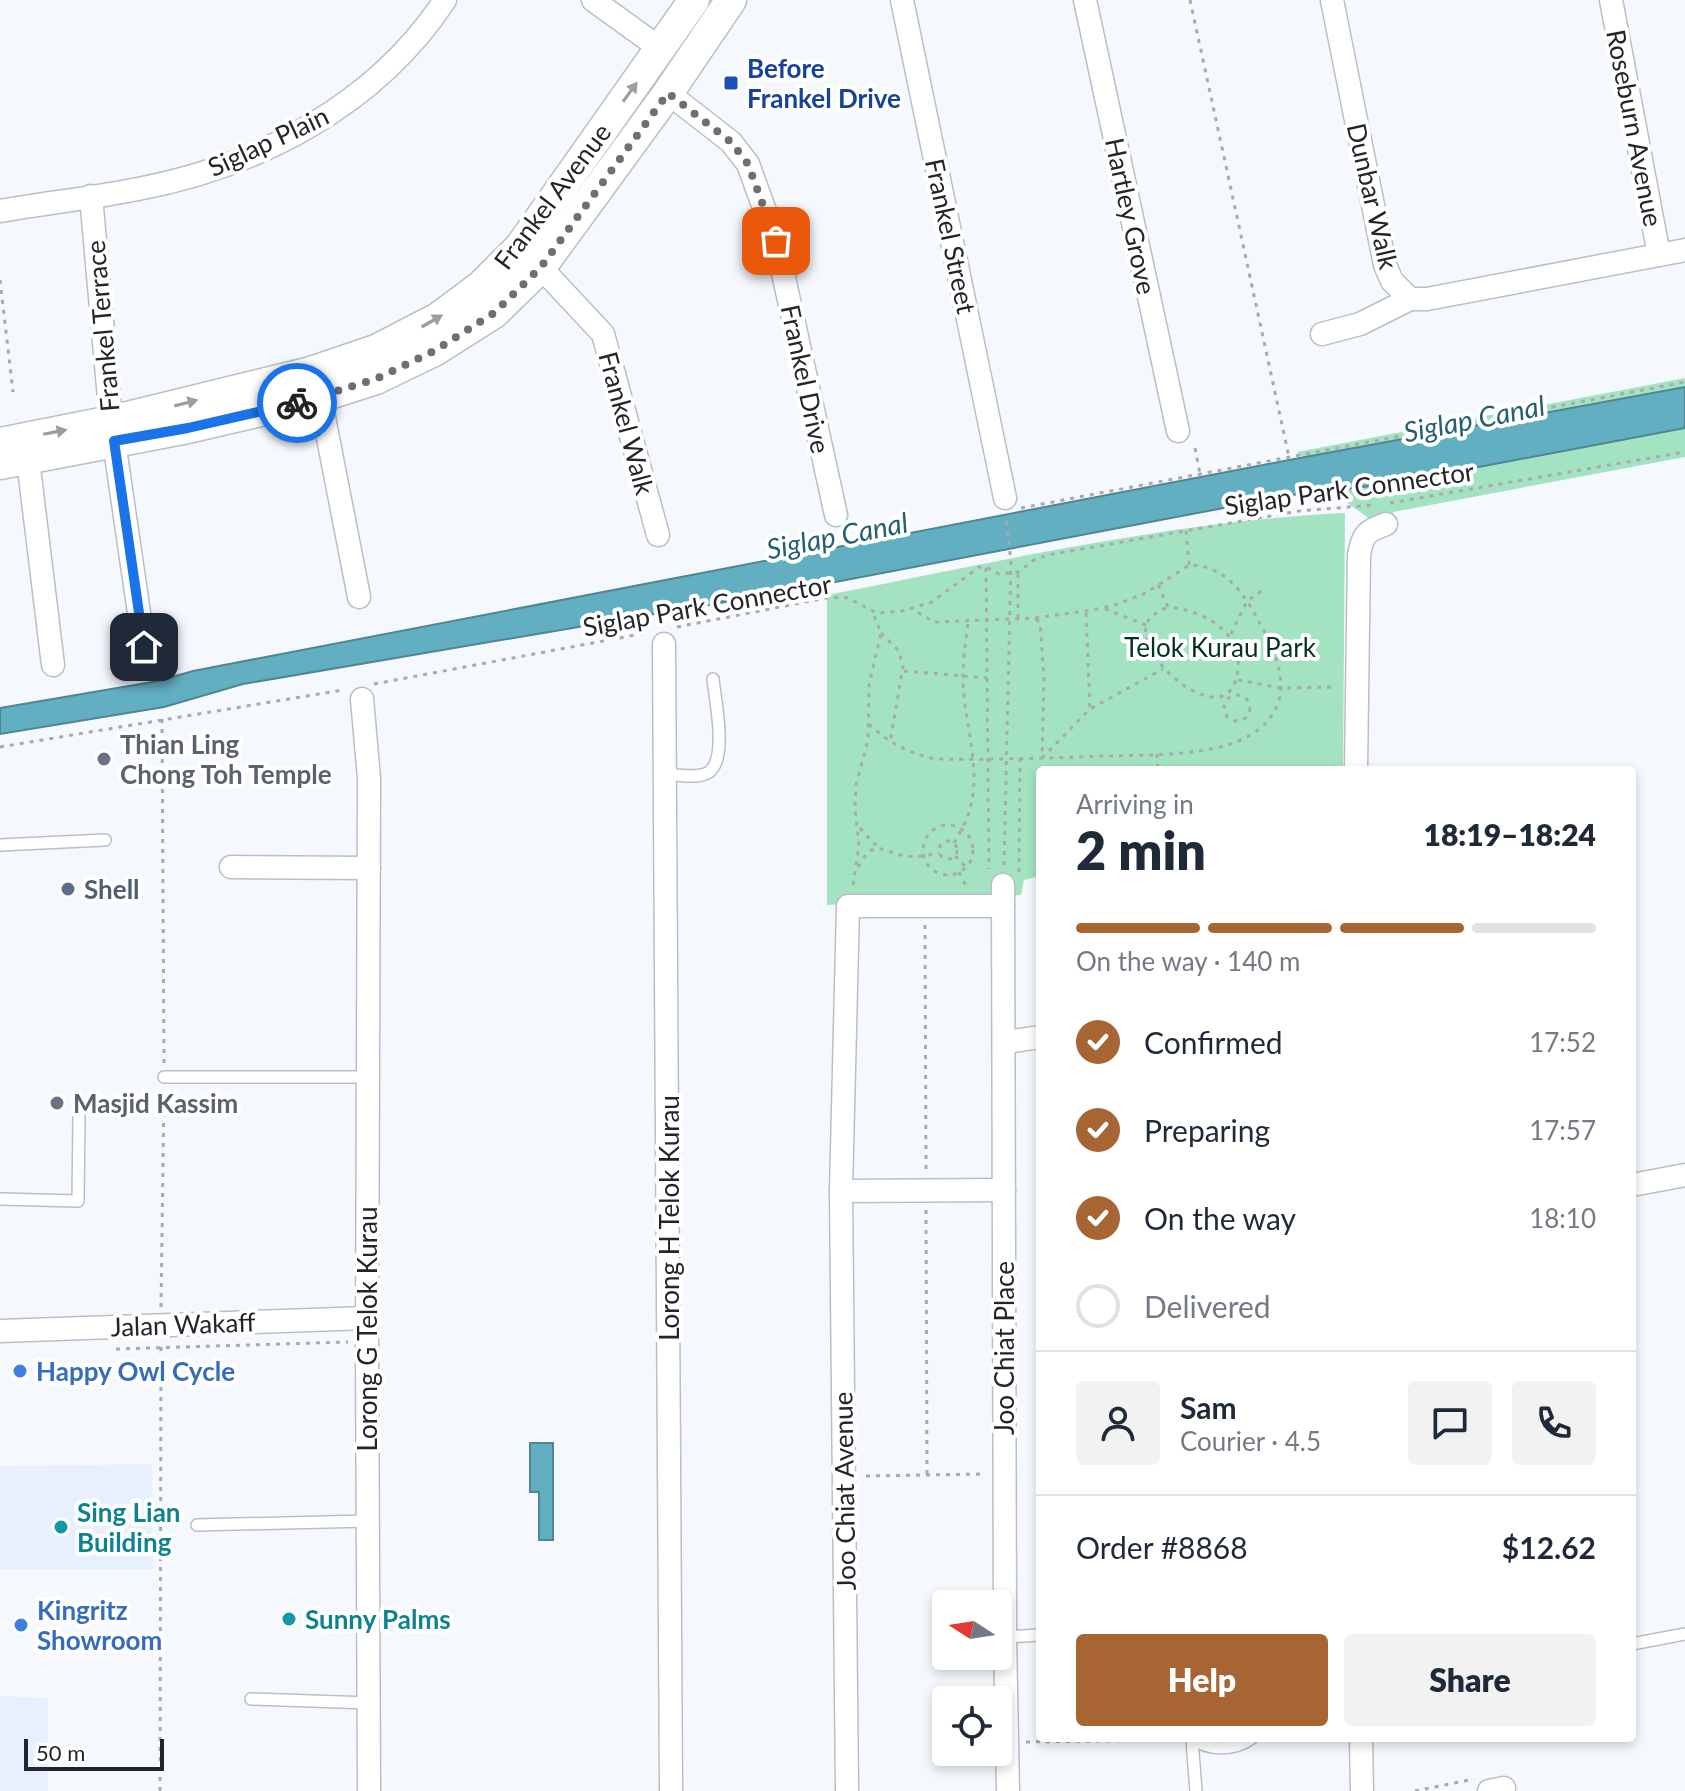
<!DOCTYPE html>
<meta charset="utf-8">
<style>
:root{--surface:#fff;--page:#f2f2f3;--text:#1f2937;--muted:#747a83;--line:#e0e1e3;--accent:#a86534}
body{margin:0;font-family:Lato,sans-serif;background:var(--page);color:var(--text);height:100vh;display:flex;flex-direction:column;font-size:30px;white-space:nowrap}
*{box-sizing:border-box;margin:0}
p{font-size:26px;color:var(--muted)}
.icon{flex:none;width:44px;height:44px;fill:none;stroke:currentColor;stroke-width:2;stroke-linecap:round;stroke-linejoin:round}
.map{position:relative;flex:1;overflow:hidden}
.panel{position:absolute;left:1036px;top:766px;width:600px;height:976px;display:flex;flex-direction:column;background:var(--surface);border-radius:8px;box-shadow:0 4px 12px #0003}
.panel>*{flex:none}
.needle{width:52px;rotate:282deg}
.controls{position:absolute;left:932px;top:1590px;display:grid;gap:16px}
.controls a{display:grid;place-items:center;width:80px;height:80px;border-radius:8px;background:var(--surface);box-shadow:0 4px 12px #0003;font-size:40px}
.scale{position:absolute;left:24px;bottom:20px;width:140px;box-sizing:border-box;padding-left:8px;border:4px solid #232528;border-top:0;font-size:22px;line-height:28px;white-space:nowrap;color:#232528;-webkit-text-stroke:6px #fff;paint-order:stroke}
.pin{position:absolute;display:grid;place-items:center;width:68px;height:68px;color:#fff;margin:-34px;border-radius:16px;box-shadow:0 4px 12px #0006}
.courier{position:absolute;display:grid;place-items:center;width:80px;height:80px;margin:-40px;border:6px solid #1a73e8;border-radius:50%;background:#fff;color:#222;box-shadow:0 2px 10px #0007}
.head em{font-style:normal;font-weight:800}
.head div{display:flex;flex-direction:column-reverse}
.head{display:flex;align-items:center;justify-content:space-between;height:136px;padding:0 40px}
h1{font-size:52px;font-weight:800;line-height:60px}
.bar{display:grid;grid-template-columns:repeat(4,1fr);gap:12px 8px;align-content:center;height:96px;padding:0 40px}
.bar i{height:10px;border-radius:6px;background:var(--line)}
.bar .selected{background:var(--accent)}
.bar p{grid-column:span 4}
.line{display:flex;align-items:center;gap:20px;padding:0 40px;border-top:2px solid var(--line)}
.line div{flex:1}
.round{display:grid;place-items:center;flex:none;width:84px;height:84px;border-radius:8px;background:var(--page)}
ol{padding:0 40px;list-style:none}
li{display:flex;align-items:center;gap:24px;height:88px}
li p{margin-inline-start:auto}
li .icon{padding:8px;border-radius:50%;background:var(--accent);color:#fff;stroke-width:4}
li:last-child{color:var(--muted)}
li i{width:44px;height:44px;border:4px solid var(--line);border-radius:50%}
.action{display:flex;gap:16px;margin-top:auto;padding:16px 40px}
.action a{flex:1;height:92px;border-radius:8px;background:var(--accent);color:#fff;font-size:32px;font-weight:800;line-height:92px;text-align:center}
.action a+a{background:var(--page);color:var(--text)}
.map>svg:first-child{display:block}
</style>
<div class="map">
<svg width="1685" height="1791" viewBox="0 0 1685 1791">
<rect width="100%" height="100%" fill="#f5f9fe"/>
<!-- built -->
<g fill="#e9f0fd">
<polygon points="152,1464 153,1569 0,1569 0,1466"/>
<polygon points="0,1696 48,1698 48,1791 0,1791"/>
</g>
<!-- green -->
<g fill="#a4e3c1">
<polygon points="1685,378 1685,457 1393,512 1392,521 1377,524 1346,502 1297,452"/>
<path d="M1345 513 1343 770H1040V876L1024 880 1021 895 827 905V595C996 562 1172 521 1345 513Z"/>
</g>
<!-- water -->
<g fill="#63afc2" stroke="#508694" stroke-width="2">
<polygon points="1685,387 1685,428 1389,484 1292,495 772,594 243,684 164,707 0,734 0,708 158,681 193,671 1289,460"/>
<polygon points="530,1443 553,1443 553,1540 539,1540 539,1492 530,1492"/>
</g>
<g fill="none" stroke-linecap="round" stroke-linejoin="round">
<defs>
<g id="lane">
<path d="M665 774C677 775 699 779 709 772 728 758 715 700 713 679"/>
<polyline points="0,845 105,840"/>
<polyline points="164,1077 369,1077"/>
<polyline points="0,1199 78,1201 79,1117"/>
<polyline points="197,1525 367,1521"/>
<polyline points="1005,1637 1040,1635"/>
<polyline points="1632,1644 1685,1634"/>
<polyline points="251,1699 369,1703"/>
<path d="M1192 1738C1208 1751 1234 1751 1252 1738"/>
<polyline points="1192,1740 1196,1791"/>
</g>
<g id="street">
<polyline points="593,0 661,49"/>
<polyline points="902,0 1005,498"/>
<polyline points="1085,0 1178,431"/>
<polyline points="1332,0 1385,265 1392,281 1410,299 1427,299 1685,250"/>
<polyline points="1611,0 1659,255"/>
<polyline points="668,93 731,142 748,164 776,241 836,515"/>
<polyline points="91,196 111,421 144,647"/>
<path d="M0 211C46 203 93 198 138 189 259 166 376 105 445 0"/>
<polyline points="530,256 603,334 658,535"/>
<polyline points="1322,334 1360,324 1410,299"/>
<polyline points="320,397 359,597"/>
<polyline points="28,460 53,665"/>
<polyline points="664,644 671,1791"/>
<polyline points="362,699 369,778 367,1346 369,1791"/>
<path d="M1356 770 1359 555C1363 533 1366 532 1386 524"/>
<polyline points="231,867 369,868"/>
<polyline points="1003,885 1005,1637 1008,1791"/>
<polyline points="1006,1042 1040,1037"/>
<polyline points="1632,1185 1685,1175"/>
<polyline points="841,1191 1004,1190"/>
<polyline points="0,1331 367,1318"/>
<polyline points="1361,1738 1362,1791"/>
<polyline points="847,1791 841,1191 848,906 1003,906"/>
<polyline points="1489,1791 1504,1788"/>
</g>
<g id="secondary">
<polyline points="0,443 111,421 311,372 376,350 438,318 481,286 520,247 694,0"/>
<polyline points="0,464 188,428 320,397 376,379 434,351 494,313 541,267 668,93 731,0"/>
</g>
</defs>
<!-- lane casing -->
<use href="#lane" stroke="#b9bfc8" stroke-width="14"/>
<!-- street casing -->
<use href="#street" stroke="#b9bfc8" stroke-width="25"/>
<!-- secondary casing -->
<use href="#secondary" stroke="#b9bfc8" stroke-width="33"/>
<!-- path -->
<g stroke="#a7aaae" stroke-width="3" stroke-dasharray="4 6" stroke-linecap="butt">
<polyline points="1190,0 1289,457"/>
<polyline points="0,280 13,392"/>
<polyline points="1195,448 1200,474"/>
<polyline points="1390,503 1685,452"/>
<polyline points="1021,508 1685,382"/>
<polyline points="1186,531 1189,565"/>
<polyline points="986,568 989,869"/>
<path d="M1158 585 1168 607C1202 610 1241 630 1238 669 1237 678 1234 690 1225 695 1197 709 1139 654 1146 626 1148 616 1159 611 1168 607"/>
<polyline points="1105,609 1146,625"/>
<polyline points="1086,613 1090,709"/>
<polyline points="1018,618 1018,574"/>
<polyline points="1036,619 1040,623 1044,678 1042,758"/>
<polyline points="677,627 831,597 848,598 877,613 902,611 932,602 979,567 986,567 999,574 1018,572 1034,560 1048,555 1299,511 1374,505"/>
<polyline points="881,633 898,650 903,666 890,743"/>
<polyline points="1231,634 1247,601 1263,590"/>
<polyline points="904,671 987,678"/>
<polyline points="1238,680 1281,688 1337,687"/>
<polyline points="374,684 646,633"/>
<circle cx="1237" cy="708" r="13"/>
<polyline points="162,719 164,1063"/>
<path d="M869 724C889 743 908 753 935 759 992 760 1049 758 1106 756 1145 755 1189 756 1227 745 1247 739 1266 728 1275 710 1291 681 1271 643 1257 618 1242 590 1223 565 1189 565L1146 593 1118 604 1093 610 1035 618 934 622 912 609"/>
<polyline points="0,747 343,690"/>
<polyline points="1157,754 1158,770"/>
<polyline points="1042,758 1090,709 1163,669"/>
<circle cx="948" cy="850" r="25"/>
<polyline points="860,828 873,843 880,847"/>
<circle cx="948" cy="850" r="9"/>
<path d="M954 843C960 832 967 821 970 809 982 766 963 721 963 678 963 659 966 640 968 621"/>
<polyline points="955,856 966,867"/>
<polyline points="1004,865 1011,562 1006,517"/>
<path d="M858 867C875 836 881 853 907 856 918 858 928 855 939 853"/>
<polyline points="959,872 966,886"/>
<polyline points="1019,872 1020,758"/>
<polyline points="853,885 859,846 855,808 856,785 868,740 869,685 881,633 872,611"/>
<polyline points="925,925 926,1169"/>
<polyline points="926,1210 927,1475"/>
<polyline points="161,1307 164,1091"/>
<polyline points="116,1349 348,1342"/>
<polyline points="866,1476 986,1474"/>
<polyline points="1026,1742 1178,1740"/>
<polyline points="160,1791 161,1347"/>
<polyline points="1415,1791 1474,1779"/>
</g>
<!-- lane -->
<use href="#lane" stroke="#fff" stroke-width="11"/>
<!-- street -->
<use href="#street" stroke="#fff" stroke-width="22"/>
<!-- secondary -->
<use href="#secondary" stroke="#fff" stroke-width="30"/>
</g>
<!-- one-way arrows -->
<defs><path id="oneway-solid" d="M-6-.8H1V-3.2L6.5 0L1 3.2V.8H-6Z" transform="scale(2)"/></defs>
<g fill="#9c9d9e">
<use href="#oneway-solid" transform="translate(630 92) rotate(-54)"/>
<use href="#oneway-solid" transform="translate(432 321) rotate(-30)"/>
<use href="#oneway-solid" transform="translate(186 403) rotate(-14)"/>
<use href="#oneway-solid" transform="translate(55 432) rotate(-11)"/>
</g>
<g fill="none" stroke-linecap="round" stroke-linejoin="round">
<!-- done -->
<polyline stroke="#6c6f73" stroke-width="8" stroke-dasharray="0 14.4" points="297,403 376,379 434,351 494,313 541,267 668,93 731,142 748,164 776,241"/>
<!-- route -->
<polyline stroke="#1a73e8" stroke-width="10" points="144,647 114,441 188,428 297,403"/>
</g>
<!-- markers -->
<rect fill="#1a4fb4" stroke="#fff" stroke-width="3" x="723" y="75" width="16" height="16" rx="4"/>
<g fill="#6b7280" stroke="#fff" stroke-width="3">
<circle cx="104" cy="759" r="8"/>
<circle cx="57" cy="1103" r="8"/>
</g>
<circle fill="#5c6f8a" stroke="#fff" stroke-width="3" cx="68" cy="889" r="8"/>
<g fill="#3f7fe0" stroke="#fff" stroke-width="3">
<circle cx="20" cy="1371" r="8"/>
<circle cx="21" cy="1625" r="8"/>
</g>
<g fill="#0f9aa8" stroke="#fff" stroke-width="3">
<circle cx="61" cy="1527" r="8"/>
<circle cx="289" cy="1619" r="8"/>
</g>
<g text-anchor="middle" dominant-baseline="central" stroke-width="8" stroke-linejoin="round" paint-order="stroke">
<!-- transit labels -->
<g font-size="26" font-weight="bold" fill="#164399" stroke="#fff" text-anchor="start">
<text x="747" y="68">Before<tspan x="747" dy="30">Frankel Drive</tspan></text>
</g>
<!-- street labels -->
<g font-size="26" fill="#232528" stroke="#fff">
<text transform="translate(1635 128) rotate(79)">Roseburn Avenue</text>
<text transform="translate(268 141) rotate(-25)">Siglap Plain</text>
<text transform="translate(552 196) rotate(-53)">Frankel Avenue</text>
<text transform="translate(1373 196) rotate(77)">Dunbar Walk</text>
<text transform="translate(1131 216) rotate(78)">Hartley Grove</text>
<text transform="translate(951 236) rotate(78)">Frankel Street</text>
<text transform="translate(102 326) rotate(-95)">Frankel Terrace</text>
<text transform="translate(806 379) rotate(78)">Frankel Drive</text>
<text transform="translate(627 423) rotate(75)">Frankel Walk</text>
<text transform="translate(1349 488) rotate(-8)">Siglap Park Connector</text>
<text transform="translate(707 605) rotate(-10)">Siglap Park Connector</text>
<text transform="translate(669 1218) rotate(-90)">Lorong H Telok Kurau</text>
<text transform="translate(183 1324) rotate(-2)">Jalan Wakaff</text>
<text transform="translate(367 1329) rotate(-90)">Lorong G Telok Kurau</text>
<text transform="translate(1004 1348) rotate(-90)">Joo Chiat Place</text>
<text transform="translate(844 1491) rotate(-91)">Joo Chiat Avenue</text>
</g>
<!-- park labels -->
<g font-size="26" fill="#00331e" stroke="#fff">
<text x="1220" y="647">Telok Kurau Park</text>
</g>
<!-- worship labels -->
<g font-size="26" font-weight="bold" fill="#5b616d" stroke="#fff" text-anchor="start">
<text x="120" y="744">Thian Ling<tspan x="120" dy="30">Chong Toh Temple</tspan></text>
<text x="73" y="1103">Masjid Kassim</text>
</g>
<!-- service labels -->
<g font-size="26" font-weight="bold" fill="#4e5e75" stroke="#fff" text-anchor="start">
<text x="84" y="889">Shell</text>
</g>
<!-- shop labels -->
<g font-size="26" font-weight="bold" fill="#366cbe" stroke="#fff" text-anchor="start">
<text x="36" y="1371">Happy Owl Cycle</text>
<text x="37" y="1610">Kingritz<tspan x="37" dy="30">Showroom</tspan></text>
</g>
<!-- culture labels -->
<g font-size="26" font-weight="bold" fill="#0d838f" stroke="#fff" text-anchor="start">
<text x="77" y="1512">Sing Lian<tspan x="77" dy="30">Building</tspan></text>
<text x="305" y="1619">Sunny Palms</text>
</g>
<!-- water labels -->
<g font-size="28" font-style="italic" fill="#24616f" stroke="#fff">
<text transform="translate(1474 418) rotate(-11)">Siglap Canal</text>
<text transform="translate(837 535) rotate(-11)">Siglap Canal</text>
</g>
</g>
</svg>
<div class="controls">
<a><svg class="needle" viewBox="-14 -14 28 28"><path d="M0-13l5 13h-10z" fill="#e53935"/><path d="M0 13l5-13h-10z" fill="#747a83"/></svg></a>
<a><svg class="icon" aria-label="locate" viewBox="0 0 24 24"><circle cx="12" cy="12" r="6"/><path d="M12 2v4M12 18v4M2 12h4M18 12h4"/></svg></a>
</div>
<div class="scale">50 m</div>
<div class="pin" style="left:776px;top:241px;background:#ea580c"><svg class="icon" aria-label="bag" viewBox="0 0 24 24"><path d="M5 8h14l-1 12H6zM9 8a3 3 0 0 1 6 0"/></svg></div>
<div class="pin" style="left:144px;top:647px;background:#1f2937"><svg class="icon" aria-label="home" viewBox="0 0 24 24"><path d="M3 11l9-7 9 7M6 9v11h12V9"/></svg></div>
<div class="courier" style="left:297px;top:403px"><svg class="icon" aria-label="bike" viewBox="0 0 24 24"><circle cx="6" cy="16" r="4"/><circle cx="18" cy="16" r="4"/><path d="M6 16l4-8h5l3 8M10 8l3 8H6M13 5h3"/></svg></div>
<section class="panel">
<div class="head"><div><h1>2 min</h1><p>Arriving in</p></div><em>18:19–18:24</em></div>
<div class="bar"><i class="selected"></i><i class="selected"></i><i class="selected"></i><i></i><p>On the way · 140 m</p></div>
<ol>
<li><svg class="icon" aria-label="check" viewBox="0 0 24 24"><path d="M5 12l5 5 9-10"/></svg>Confirmed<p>17:52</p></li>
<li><svg class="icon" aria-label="check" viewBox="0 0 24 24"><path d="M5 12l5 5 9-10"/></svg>Preparing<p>17:57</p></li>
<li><svg class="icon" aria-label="check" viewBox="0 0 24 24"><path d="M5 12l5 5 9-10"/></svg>On the way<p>18:10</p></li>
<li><i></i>Delivered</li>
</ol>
<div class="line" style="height:144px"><a class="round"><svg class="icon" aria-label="person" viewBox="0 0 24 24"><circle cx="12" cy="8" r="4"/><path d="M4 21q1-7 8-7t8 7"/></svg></a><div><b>Sam</b><p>Courier · 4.5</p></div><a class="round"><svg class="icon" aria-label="chat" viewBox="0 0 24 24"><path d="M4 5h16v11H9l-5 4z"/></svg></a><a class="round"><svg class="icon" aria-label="phone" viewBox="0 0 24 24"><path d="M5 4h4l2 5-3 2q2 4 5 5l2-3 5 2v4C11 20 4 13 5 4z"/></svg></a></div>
<div class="line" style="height:104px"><div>Order #8868</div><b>$12.62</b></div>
<div class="action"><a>Help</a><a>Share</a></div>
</section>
</div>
